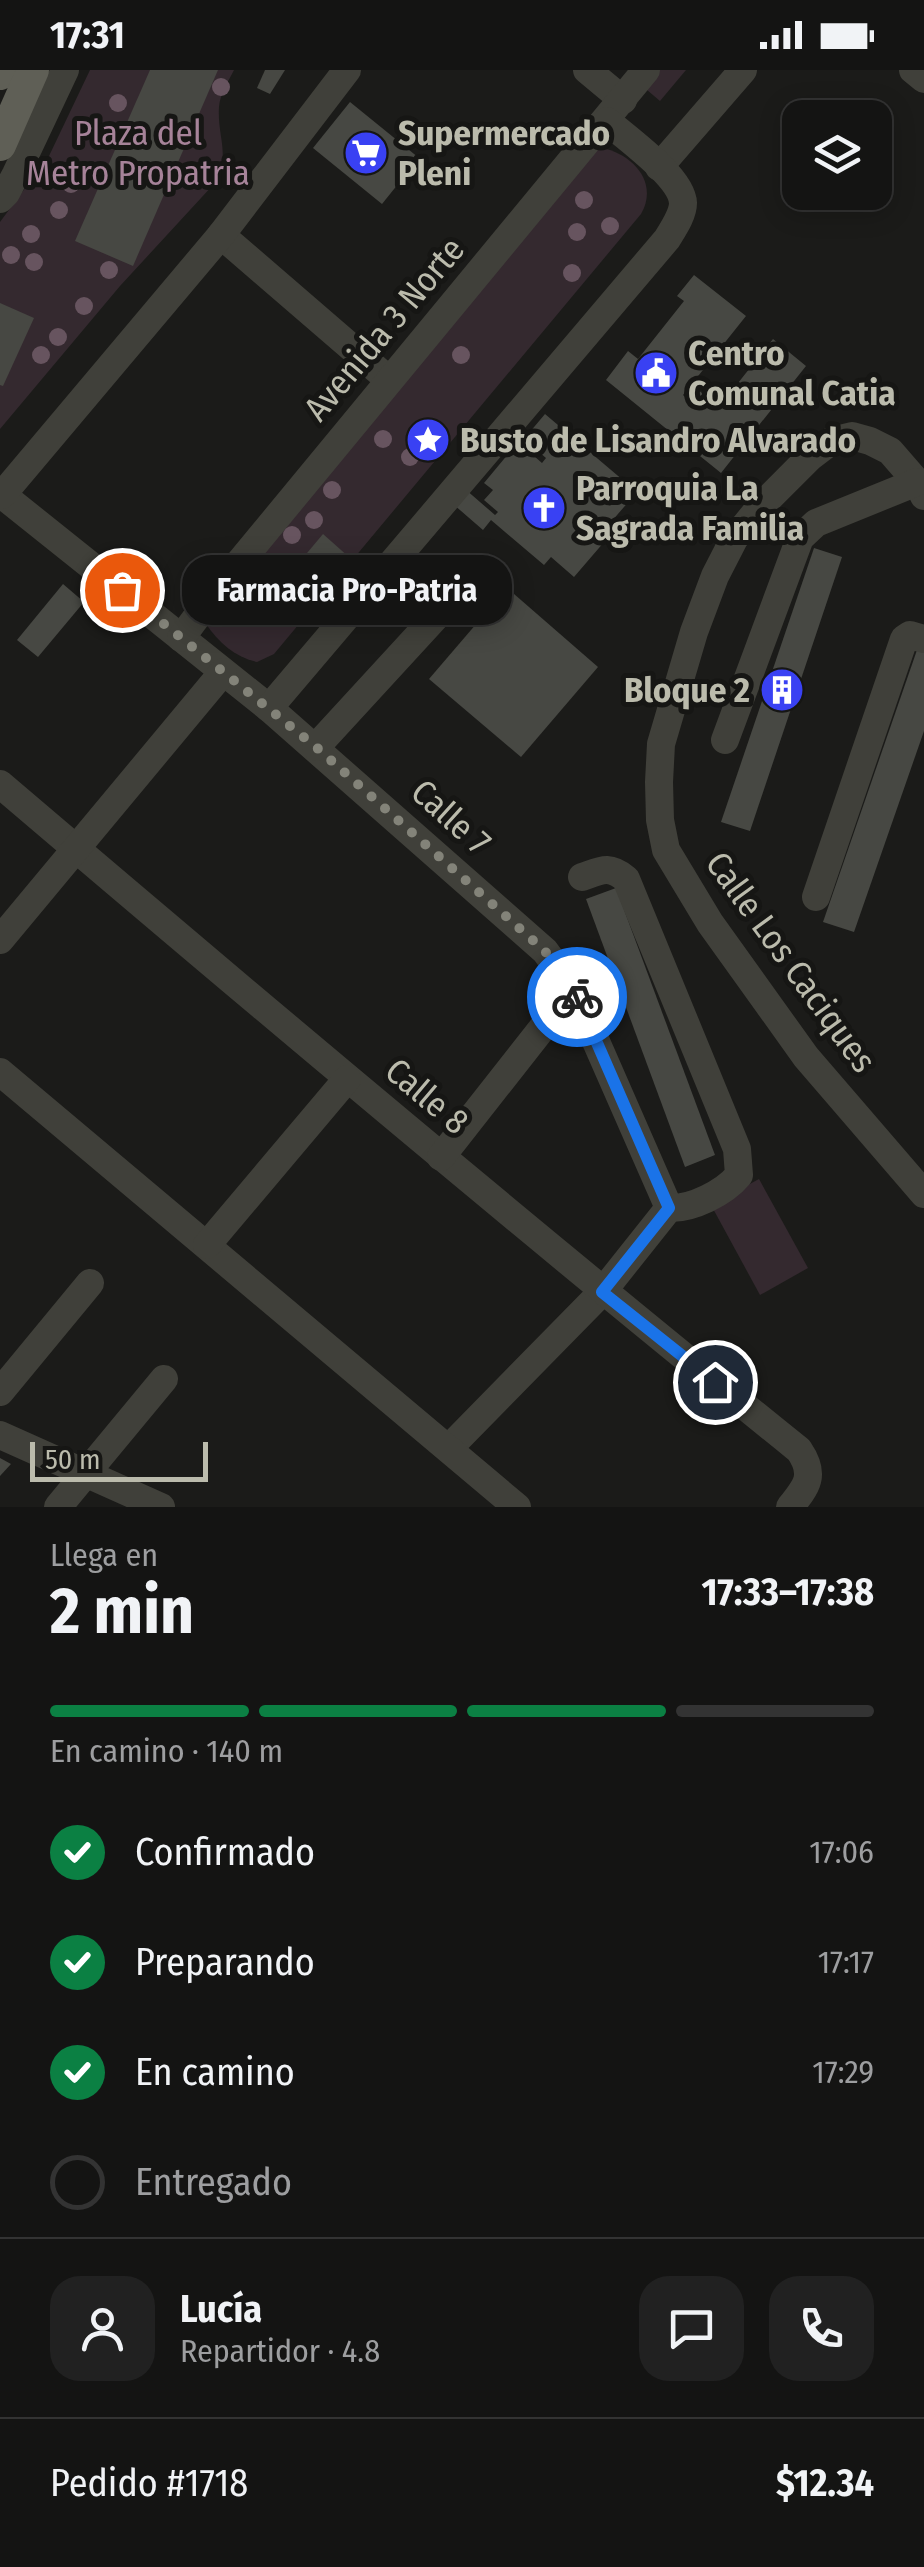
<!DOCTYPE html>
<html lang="es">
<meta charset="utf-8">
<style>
:root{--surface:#141413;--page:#212121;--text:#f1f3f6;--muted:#9d9ea0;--line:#333;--accent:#0b8043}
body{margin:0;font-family:"Fira Sans Condensed",sans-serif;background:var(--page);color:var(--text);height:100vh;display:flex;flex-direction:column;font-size:38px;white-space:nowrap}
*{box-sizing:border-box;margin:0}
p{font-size:32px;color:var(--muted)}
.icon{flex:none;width:55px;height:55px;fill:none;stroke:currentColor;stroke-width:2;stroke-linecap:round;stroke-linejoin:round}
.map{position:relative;height:1437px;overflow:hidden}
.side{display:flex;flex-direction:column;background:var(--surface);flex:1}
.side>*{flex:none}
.tools{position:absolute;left:782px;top:30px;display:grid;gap:20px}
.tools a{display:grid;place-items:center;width:110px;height:110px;border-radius:20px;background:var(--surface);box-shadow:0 5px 25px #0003,0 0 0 2px var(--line);font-size:50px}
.scale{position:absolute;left:30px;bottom:25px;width:178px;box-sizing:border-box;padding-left:10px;border:5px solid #bbbbac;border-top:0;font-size:28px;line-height:35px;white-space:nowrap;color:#bbbbac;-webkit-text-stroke:8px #161614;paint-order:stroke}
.pin{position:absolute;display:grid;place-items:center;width:85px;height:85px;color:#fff;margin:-42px;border:5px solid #fff;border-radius:50%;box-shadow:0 2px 10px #0007}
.courier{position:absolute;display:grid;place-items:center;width:100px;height:100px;margin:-50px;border:8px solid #1a73e8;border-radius:50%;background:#fff;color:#222;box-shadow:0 2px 12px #0007}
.bubble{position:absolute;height:70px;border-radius:30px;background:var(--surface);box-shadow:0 5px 25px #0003,0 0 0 2px var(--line);font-size:32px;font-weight:700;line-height:70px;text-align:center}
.summary em{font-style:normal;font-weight:700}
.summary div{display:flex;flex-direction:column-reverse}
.summary{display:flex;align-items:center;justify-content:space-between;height:170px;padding:0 50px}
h1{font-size:65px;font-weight:700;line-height:75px}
.bar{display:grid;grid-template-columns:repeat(4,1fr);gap:15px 10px;align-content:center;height:120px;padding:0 50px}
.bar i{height:12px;border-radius:8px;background:var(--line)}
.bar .on{background:var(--accent)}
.bar p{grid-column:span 4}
.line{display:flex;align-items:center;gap:25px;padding:0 50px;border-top:2px solid var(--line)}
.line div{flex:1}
.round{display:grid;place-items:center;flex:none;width:105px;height:105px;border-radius:30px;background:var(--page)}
ol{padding:0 50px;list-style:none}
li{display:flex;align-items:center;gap:30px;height:110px}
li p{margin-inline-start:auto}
li .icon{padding:10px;border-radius:50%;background:var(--accent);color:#fff;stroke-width:4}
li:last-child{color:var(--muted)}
li i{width:55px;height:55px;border:5px solid var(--line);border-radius:50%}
.status{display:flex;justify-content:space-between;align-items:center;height:70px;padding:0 50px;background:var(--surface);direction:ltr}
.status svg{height:28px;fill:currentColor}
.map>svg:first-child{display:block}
</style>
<div class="status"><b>17:31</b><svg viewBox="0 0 49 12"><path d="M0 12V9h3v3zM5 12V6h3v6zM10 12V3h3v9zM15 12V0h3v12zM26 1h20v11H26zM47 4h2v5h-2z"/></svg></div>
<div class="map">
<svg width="924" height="1437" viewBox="0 0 924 1437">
<rect width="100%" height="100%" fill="#1b1b19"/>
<!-- green -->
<g fill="#34292f">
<path d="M90 0H234C228 12 220 24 219 37 217 68 232 86 213 115L120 216 0 359V152L49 86Z"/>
<polygon points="652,0 686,0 660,31 640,14"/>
<path d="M602 78C633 84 659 113 641 144L274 584 257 592C235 587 219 573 206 554L594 80Z"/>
<polygon points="759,1109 808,1198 760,1225 711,1135"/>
</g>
<!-- building -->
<g fill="#474843">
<polygon points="150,0 218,0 133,196 75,171"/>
<polygon points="265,0 285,0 270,24 257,18"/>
<polygon points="350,32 419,88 382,134 313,78"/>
<polygon points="694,205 746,246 683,325 688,330 697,319 719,337 773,269 806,296 721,403 606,310 628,281 638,289 684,231 677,226"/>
<polygon points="0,233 34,248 3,316 0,315"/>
<polygon points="545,344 637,422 611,452 617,457 574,507 551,487 544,495 491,450 483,460 453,434 465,419 495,445 498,442 484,430 493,420 484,413 518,372 542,393 546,388 524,369"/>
<polygon points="323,464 350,488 324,518 297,495"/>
<polygon points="814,478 842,487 750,761 721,752"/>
<polygon points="63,514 84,532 38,587 17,570"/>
<polygon points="507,518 598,597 521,687 429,609"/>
<polygon points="917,580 924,582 924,661 854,862 823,852"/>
<polygon points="616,818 715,1085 685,1097 586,829"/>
<polygon points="0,1388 11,1394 0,1406"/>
</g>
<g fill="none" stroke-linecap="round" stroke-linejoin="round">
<!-- minor -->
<g stroke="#40403a" stroke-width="28">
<polyline points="587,0 623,30"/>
<polyline points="913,0 924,9"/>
<polyline points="659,97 743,0"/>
<polyline points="0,129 6,123 16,104 65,0"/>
<polyline points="221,165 389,310"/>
<polyline points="0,423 269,638 545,881 573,919 669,1138 603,1221 449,1378"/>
<polyline points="2,425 221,165 347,0"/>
<polyline points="924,426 917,412 890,381 870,371 852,366 831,371 810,387 761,436 734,469 715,506 694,562 661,674 659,712 660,750 666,780 710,853 806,987 924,1124"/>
<polyline points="181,568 216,521 646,0"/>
<path d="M269 638 667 169C673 159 683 145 683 133 682 107 626 68 607 51"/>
<polyline points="725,670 800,468 816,453 917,412"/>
<polyline points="316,677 452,529"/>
<path d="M0 714C264 939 529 1162 799 1380 816 1405 807 1416 790 1437"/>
<path d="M582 807C602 800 609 795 626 809L737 1079 739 1105C724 1123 692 1139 669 1138"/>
<polyline points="816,827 904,569 910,565 924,569"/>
<polyline points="0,870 223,602"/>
<polyline points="0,1002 517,1437"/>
<polyline points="441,1087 573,919"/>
<polyline points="207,1175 347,1009"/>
<polyline points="0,1322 90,1213"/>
<polyline points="0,1365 161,1437"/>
<polyline points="58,1437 164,1309"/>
</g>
<!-- major -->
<g stroke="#5f5f56" stroke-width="32">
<polyline points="0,4 2,0"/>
<polyline points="0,75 33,0"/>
</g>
</g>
<!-- trees -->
<g fill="#67545f">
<circle cx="221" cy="17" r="9"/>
<circle cx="118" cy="33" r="9"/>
<circle cx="71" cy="114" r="9"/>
<circle cx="584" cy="130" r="9"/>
<circle cx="59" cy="140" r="9"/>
<circle cx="610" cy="156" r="9"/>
<circle cx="577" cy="162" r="9"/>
<circle cx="31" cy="164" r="9"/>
<circle cx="11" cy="185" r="9"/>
<circle cx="34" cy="192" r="9"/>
<circle cx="109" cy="200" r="9"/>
<circle cx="572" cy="203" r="9"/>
<circle cx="84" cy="236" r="9"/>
<circle cx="58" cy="267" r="9"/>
<circle cx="41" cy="285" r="9"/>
<circle cx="461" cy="285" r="9"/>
<circle cx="383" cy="369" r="9"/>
<circle cx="410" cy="387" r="9"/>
<circle cx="332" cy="420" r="9"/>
<circle cx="314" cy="450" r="9"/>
<circle cx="292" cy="465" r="9"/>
<circle cx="274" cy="492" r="9"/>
<circle cx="289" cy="511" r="9"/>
<circle cx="279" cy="546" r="9"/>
</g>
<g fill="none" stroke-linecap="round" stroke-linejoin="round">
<!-- done -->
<polyline stroke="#838379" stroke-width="10" stroke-dasharray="0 18" points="122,520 316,677 545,881 577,927"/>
<!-- route -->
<polyline stroke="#1a73e8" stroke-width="12" points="577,927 669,1138 602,1222 715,1312"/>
</g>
<!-- icons -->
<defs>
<symbol id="supermarket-disc" viewBox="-11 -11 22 22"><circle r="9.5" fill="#3941f3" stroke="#161614"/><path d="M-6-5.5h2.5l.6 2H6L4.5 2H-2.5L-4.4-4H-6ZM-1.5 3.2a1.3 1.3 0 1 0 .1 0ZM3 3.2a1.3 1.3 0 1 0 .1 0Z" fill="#fff"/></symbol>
<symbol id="civic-disc" viewBox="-11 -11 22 22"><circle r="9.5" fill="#3941f3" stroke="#161614"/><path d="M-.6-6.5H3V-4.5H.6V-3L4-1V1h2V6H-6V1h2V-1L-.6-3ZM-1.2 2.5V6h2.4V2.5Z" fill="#fff"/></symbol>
<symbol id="sight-disc" viewBox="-11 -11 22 22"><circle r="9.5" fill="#3941f3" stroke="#161614"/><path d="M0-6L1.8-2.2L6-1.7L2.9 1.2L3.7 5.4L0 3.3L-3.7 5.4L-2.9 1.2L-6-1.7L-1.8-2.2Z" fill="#fff"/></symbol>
<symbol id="church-disc" viewBox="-11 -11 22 22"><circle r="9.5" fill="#3941f3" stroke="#161614"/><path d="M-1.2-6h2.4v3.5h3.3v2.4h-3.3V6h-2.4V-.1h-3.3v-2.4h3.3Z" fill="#fff"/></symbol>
<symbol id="building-disc" viewBox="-11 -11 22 22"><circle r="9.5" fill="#3941f3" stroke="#161614"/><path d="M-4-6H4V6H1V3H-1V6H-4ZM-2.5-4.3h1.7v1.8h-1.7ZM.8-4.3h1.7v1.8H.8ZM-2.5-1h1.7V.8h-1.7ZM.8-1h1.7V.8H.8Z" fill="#fff"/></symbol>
</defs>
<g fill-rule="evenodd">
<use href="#supermarket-disc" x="341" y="58" width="50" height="50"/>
<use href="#civic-disc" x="631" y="278" width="50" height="50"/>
<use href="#sight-disc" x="403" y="345" width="50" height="50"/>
<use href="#church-disc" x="519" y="413" width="50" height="50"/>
<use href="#building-disc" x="757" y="595" width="50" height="50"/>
</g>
<g text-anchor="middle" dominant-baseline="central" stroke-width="10" stroke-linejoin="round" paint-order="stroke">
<!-- park labels -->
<g font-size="35" fill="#a68399" stroke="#161614">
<text x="138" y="63">Plaza del<tspan x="138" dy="40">Metro Propatria</tspan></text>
</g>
<!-- poi labels -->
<g font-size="35" font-weight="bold" fill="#bbbbac" stroke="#161614" text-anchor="start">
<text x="398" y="63">Supermercado<tspan x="398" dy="40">Pleni</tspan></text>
<text x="688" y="283">Centro<tspan x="688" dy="40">Comunal Catia</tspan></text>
<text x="460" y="370">Busto de Lisandro Alvarado</text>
<text x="576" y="418">Parroquia La<tspan x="576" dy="40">Sagrada Familia</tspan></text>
<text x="750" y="620" text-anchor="end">Bloque 2</text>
</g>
<!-- street labels -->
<g font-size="35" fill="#bbbbac" stroke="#161614">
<text transform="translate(384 259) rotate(-50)">Avenida 3 Norte</text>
<text transform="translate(451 747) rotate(42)">Calle 7</text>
<text transform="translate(791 892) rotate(54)">Calle Los Caciques</text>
<text transform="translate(427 1026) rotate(40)">Calle 8</text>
</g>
</g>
</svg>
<div class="tools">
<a><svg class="icon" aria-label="layers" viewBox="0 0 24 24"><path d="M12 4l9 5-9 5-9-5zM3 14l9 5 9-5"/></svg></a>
</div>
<div class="scale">50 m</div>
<div class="pin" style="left:122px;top:520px;background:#ea580c"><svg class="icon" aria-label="bag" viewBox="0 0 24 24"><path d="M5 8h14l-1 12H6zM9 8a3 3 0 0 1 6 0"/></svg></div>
<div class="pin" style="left:715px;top:1312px;background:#1f2937"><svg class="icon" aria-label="home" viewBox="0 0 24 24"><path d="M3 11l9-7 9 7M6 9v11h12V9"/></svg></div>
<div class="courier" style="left:577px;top:927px"><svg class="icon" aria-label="bike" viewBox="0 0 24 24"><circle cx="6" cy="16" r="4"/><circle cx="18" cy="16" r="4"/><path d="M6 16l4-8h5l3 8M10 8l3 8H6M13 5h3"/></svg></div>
<div class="bubble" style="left:182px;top:485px;width:330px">Farmacia Pro-Patria</div>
</div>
<section class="side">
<div class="summary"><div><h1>2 min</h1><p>Llega en</p></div><em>17:33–17:38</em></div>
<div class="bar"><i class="on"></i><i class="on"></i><i class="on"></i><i></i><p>En camino · 140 m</p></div>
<ol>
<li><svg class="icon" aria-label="check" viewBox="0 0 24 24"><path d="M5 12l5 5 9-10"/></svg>Confirmado<p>17:06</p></li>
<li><svg class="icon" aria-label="check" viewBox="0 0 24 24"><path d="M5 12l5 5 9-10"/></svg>Preparando<p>17:17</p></li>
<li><svg class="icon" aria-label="check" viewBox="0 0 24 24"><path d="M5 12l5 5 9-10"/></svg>En camino<p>17:29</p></li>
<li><i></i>Entregado</li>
</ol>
<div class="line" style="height:180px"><a class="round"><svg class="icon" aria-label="person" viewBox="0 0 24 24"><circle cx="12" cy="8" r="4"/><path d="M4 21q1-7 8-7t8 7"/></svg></a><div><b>Lucía</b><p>Repartidor · 4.8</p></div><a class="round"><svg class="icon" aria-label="chat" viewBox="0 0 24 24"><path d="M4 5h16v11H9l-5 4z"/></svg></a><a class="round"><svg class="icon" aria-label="phone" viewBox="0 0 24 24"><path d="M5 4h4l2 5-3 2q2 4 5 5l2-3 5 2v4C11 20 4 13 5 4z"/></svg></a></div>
<div class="line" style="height:130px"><div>Pedido #1718</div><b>$12.34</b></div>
</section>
